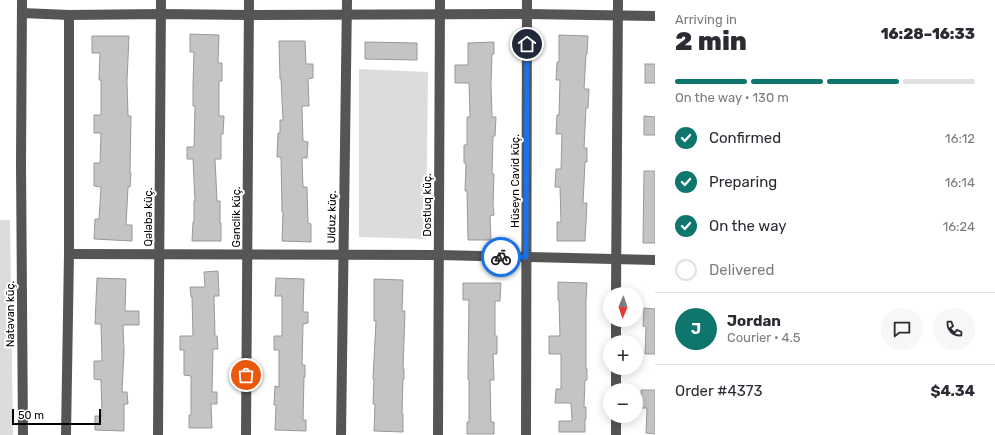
<!DOCTYPE html>
<meta charset="utf-8">
<style>
:root{--surface:#fff;--page:#f7f7f7;--text:#2b2b33;--muted:#7c7c81;--line:#e1e1e2;--accent:#0f766e}
body{margin:0;font-family:Rubik,sans-serif;background:var(--page);color:var(--text);height:100vh;display:flex;flex-direction:column;font-size:15px;white-space:nowrap}
*{box-sizing:border-box;margin:0}
p{font-size:13px;color:var(--muted)}
.icon{flex:none;width:22px;height:22px;fill:none;stroke:currentColor;stroke-width:2;stroke-linecap:round;stroke-linejoin:round}
.map{position:relative;flex:1;overflow:hidden}
.sheet{display:flex;flex-direction:column;background:var(--surface);width:340px}
.sheet>*{flex:none}
.needle{width:26px;rotate:182deg}
.buttons{position:absolute;left:603px;top:287px;display:grid;gap:8px}
.buttons a{display:grid;place-items:center;width:40px;height:40px;border-radius:50%;background:var(--surface);box-shadow:0 2px 10px #0003;font-size:20px}
.scale{position:absolute;left:12px;bottom:10px;width:89px;box-sizing:border-box;padding-left:4px;border:2px solid #000;border-top:0;font-size:11px;line-height:14px;white-space:nowrap;color:#000;-webkit-text-stroke:3px #fff;paint-order:stroke}
.pin{position:absolute;display:grid;place-items:center;width:34px;height:34px;color:#fff;margin:-17px;border:2px solid #fff;border-radius:50%;box-shadow:0 1px 4px #0007}
.courier{position:absolute;display:grid;place-items:center;width:40px;height:40px;margin:-20px;border:3px solid #1a73e8;border-radius:50%;background:#fff;color:#222;box-shadow:0 1px 5px #0007}
.head em{font-style:normal;font-weight:800}
.head div{display:flex;flex-direction:column-reverse}
.head{display:flex;align-items:center;justify-content:space-between;height:68px;padding:0 20px}
h1{font-size:26px;font-weight:800;line-height:30px}
.bar{display:grid;grid-template-columns:repeat(4,1fr);gap:6px 4px;align-content:center;height:48px;padding:0 20px}
.bar i{height:5px;border-radius:3px;background:var(--line)}
.bar .on{background:var(--accent)}
.bar p{grid-column:span 4}
.line{display:flex;align-items:center;gap:10px;padding:0 20px;border-top:1px solid var(--line)}
.line div{flex:1}
.round{display:grid;place-items:center;flex:none;width:42px;height:42px;border-radius:21px;background:var(--page)}
ol{padding:0 20px;list-style:none}
li{display:flex;align-items:center;gap:12px;height:44px}
li p{margin-inline-start:auto}
li .icon{padding:4px;border-radius:50%;background:var(--accent);color:#fff;stroke-width:4}
li:last-child{color:var(--muted)}
li i{width:22px;height:22px;border:2px solid var(--line);border-radius:50%}
main{display:flex;flex:1;min-height:0}
.map>svg:first-child{display:block}
</style>
<main>
<div class="map">
<svg width="655" height="435" viewBox="0 0 655 435">
<rect width="100%" height="100%" fill="#fff"/>
<!-- green -->
<g fill="#dcdcdc">
<polygon points="359,69 428,72 426,239 359,237"/>
<polygon points="0,220 10,220 13,435 0,435"/>
</g>
<!-- building -->
<g fill="#c4c4c4" stroke="#999">
<polygon points="190,34 219,35 218,63 222,63 222,81 219,81 219,116 224,116 223,134 221,134 221,159 215,159 217,201 220,201 220,223 221,223 221,241 192,241 193,222 194,222 194,201 195,201 193,159 187,159 187,147 194,147 195,106 193,106 193,86 194,52 190,52"/>
<polygon points="559,35 588,36 587,54 586,54 584,89 589,89 588,108 586,108 584,148 587,148 587,162 585,162 583,203 587,203 585,241 557,241 557,222 561,222 560,187 555,187 556,169 561,169 562,134 556,134 557,115 559,115 560,80 556,80 557,62 559,62"/>
<polygon points="92,36 129,36 127,81 128,116 131,116 130,173 131,173 130,187 128,187 126,225 132,225 132,241 94,239 95,219 99,219 101,187 94,186 94,163 100,163 101,133 94,133 94,115 101,115 101,80 99,80 100,53 92,53"/>
<polygon points="279,41 305,41 306,64 313,64 313,78 308,79 309,106 302,106 303,141 308,142 307,158 302,158 303,187 307,187 308,223 311,224 311,242 282,241 283,212 282,212 281,157 277,157 278,133 280,133 280,120 283,120 281,79 280,79"/>
<polygon points="365,42 417,43 417,60 365,59"/>
<polygon points="494,42 494,54 492,54 491,84 492,117 496,117 495,136 493,136 492,174 494,174 493,204 494,215 490,216 491,240 468,240 467,191 465,191 466,163 464,163 464,145 467,145 467,117 470,117 469,83 455,83 455,65 468,65 468,43"/>
<rect x="645" y="64" width="10" height="19"/>
<polygon points="644,116 655,117 655,135 644,135"/>
<polygon points="644,171 655,171 655,243 643,243"/>
<polygon points="218,271 219,296 214,296 215,336 217,336 218,349 213,349 212,392 217,392 217,404 211,404 212,428 189,428 189,415 191,415 191,376 184,375 184,350 180,350 180,336 193,336 192,297 191,297 190,287 205,287 204,272"/>
<polygon points="97,278 126,279 125,311 139,311 139,325 123,325 124,352 122,392 127,392 128,404 124,404 124,431 95,430 95,416 102,416 101,380 94,379 94,361 102,361 101,324 95,324"/>
<polygon points="276,278 304,279 303,312 308,312 308,323 303,324 302,365 305,365 305,377 304,377 303,420 306,420 306,431 275,430 276,405 274,405 275,386 279,387 279,350 274,350 274,336 282,336 282,296 275,296"/>
<polygon points="374,279 403,280 402,311 405,311 403,369 404,369 404,379 403,379 402,414 403,414 403,432 374,431 375,404 373,404 374,379 373,379 376,321 374,321"/>
<polygon points="558,282 587,283 586,301 586,369 587,369 587,380 585,380 584,407 586,407 586,419 585,419 585,432 559,432 559,421 572,421 571,403 555,403 556,389 561,389 561,354 549,354 549,336 560,336 559,300 558,300"/>
<polygon points="463,283 501,283 500,301 495,301 495,336 497,336 497,354 493,354 494,380 490,380 491,422 494,422 494,434 467,434 467,422 469,422 469,380 468,380 468,369 469,300 463,300"/>
<polygon points="644,308 655,309 655,354 645,354 646,327 643,326"/>
<polygon points="641,390 655,390 655,434 646,433 647,408 641,408"/>
</g>
<g fill="none" stroke-linecap="round" stroke-linejoin="round">
<!-- minor -->
<g stroke="#555" stroke-width="10">
<polyline points="22,0 21,164 23,435"/>
<polyline points="22,13 69,15 161,14 249,15 527,14 655,16"/>
<polyline points="69,254 439,255 655,260"/>
<polyline points="616,294 618,0"/>
<polyline points="616,342 616,320"/>
<polyline points="616,390 616,368"/>
<polyline points="66,435 69,254 69,15"/>
<polyline points="158,435 161,0"/>
<polyline points="246,435 249,0"/>
<polyline points="341,435 347,0"/>
<polyline points="438,435 440,0"/>
<polyline points="526,435 527,0"/>
<polyline points="616,435 616,416"/>
</g>
</g>
<g fill="none" stroke-linecap="round" stroke-linejoin="round">
<!-- done -->
<polyline stroke="#595959" stroke-width="4" stroke-dasharray="0 7.2" points="246,375 248,255 439,255 501,257"/>
<!-- route -->
<polyline stroke="#1a73e8" stroke-width="5" points="501,257 526,257 527,44"/>
</g>
<g text-anchor="middle" dominant-baseline="central" stroke-width="4" stroke-linejoin="round" paint-order="stroke">
<!-- street labels -->
<g font-size="11" fill="#000" stroke="#fff">
<text transform="translate(515 181) rotate(-90)">Hüseyn Cavid küç.</text>
<text transform="translate(427 205) rotate(-90)">Dostluq küç.</text>
<text transform="translate(148 217) rotate(-90)">Qələbə küç.</text>
<text transform="translate(236 217) rotate(-90)">Gənclik küç.</text>
<text transform="translate(332 217) rotate(-89)">Ulduz küç.</text>
<text transform="translate(10 314) rotate(-90)">Natəvan küç.</text>
</g>
</g>
</svg>
<div class="buttons">
<a><svg class="needle" viewBox="-14 -14 28 28"><path d="M0-13l5 13h-10z" fill="#e53935"/><path d="M0 13l5-13h-10z" fill="#7c7c81"/></svg></a>
<a>+</a>
<a>−</a>
</div>
<div class="scale">50 m</div>
<div class="pin" style="left:246px;top:375px;background:#ea580c"><svg class="icon" aria-label="bag" viewBox="0 0 24 24"><path d="M5 8h14l-1 12H6zM9 8a3 3 0 0 1 6 0"/></svg></div>
<div class="pin" style="left:527px;top:44px;background:#1f2937"><svg class="icon" aria-label="home" viewBox="0 0 24 24"><path d="M3 11l9-7 9 7M6 9v11h12V9"/></svg></div>
<div class="courier" style="left:501px;top:257px"><svg class="icon" aria-label="bike" viewBox="0 0 24 24"><circle cx="6" cy="16" r="4"/><circle cx="18" cy="16" r="4"/><path d="M6 16l4-8h5l3 8M10 8l3 8H6M13 5h3"/></svg></div>
</div>
<section class="sheet">
<div class="head"><div><h1>2 min</h1><p>Arriving in</p></div><em>16:28–16:33</em></div>
<div class="bar"><i class="on"></i><i class="on"></i><i class="on"></i><i></i><p>On the way · 130 m</p></div>
<ol>
<li><svg class="icon" aria-label="check" viewBox="0 0 24 24"><path d="M5 12l5 5 9-10"/></svg>Confirmed<p>16:12</p></li>
<li><svg class="icon" aria-label="check" viewBox="0 0 24 24"><path d="M5 12l5 5 9-10"/></svg>Preparing<p>16:14</p></li>
<li><svg class="icon" aria-label="check" viewBox="0 0 24 24"><path d="M5 12l5 5 9-10"/></svg>On the way<p>16:24</p></li>
<li><i></i>Delivered</li>
</ol>
<div class="line" style="height:72px"><b class="round" style="background:var(--accent);color:#fff">J</b><div><b>Jordan</b><p>Courier · 4.5</p></div><a class="round"><svg class="icon" aria-label="chat" viewBox="0 0 24 24"><path d="M4 5h16v11H9l-5 4z"/></svg></a><a class="round"><svg class="icon" aria-label="phone" viewBox="0 0 24 24"><path d="M5 4h4l2 5-3 2q2 4 5 5l2-3 5 2v4C11 20 4 13 5 4z"/></svg></a></div>
<div class="line" style="height:52px"><div>Order #4373</div><b>$4.34</b></div>
</section>
</main>
